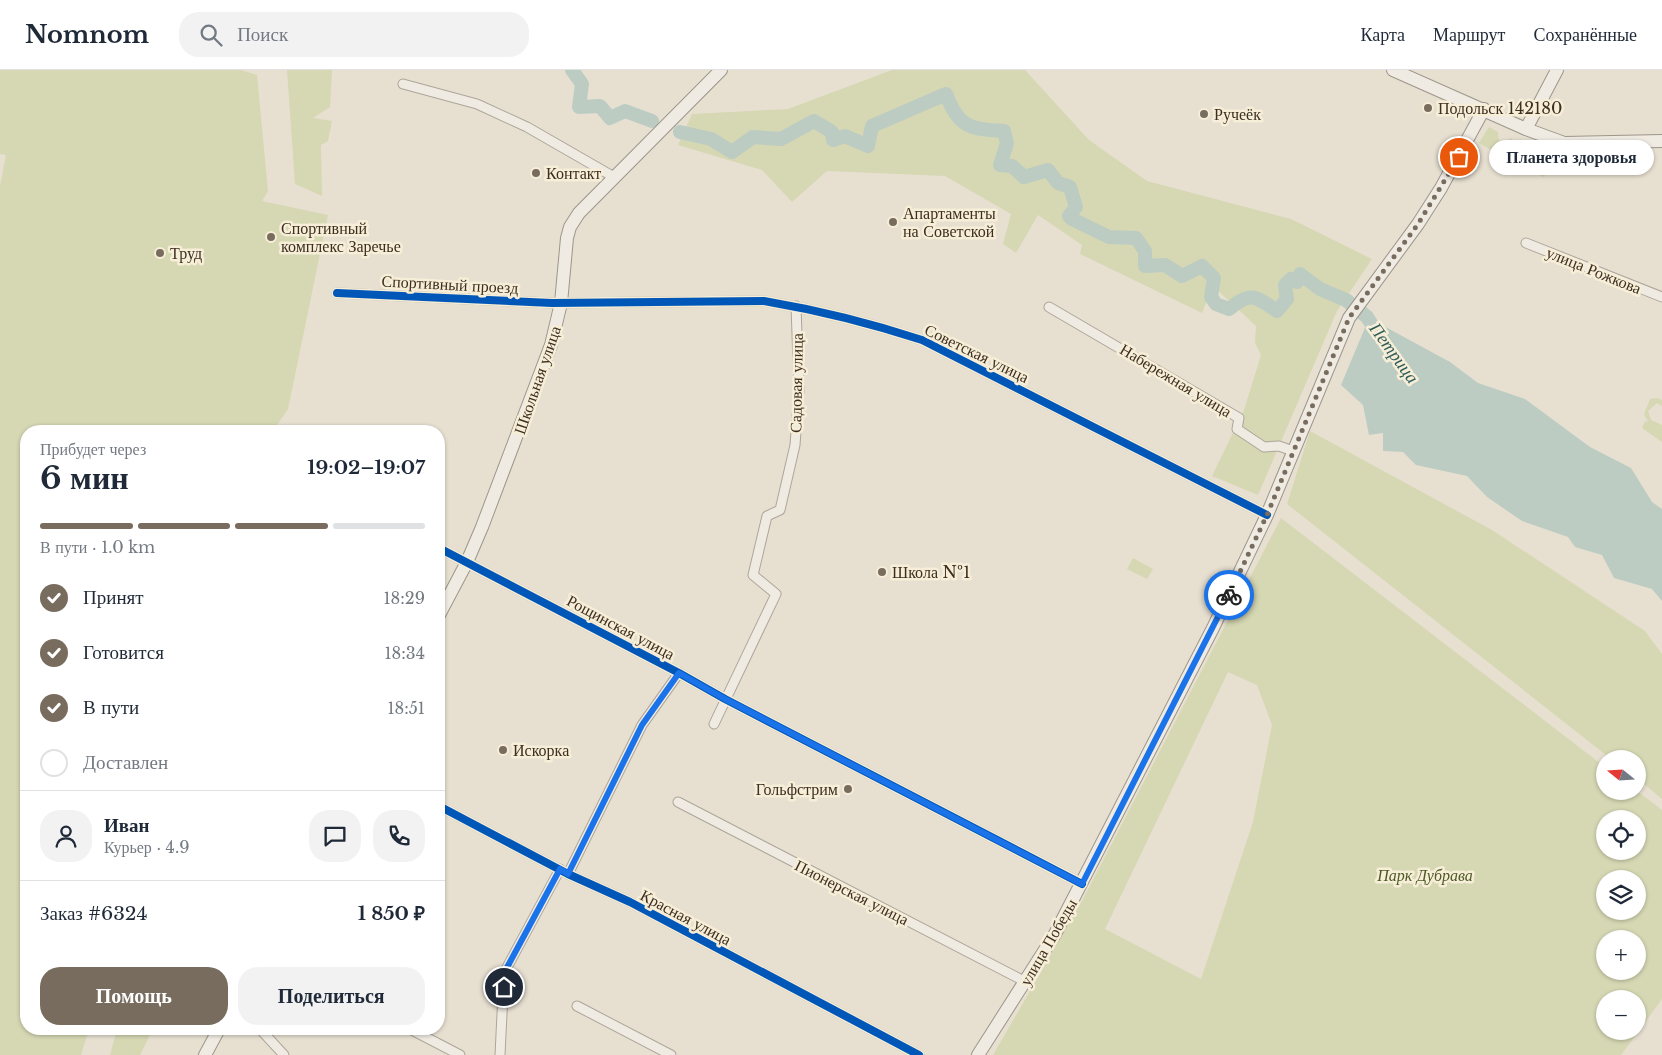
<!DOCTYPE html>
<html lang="ru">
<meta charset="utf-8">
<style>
:root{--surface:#fff;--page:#f2f2f3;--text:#1f2937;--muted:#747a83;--line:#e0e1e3;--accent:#786c5e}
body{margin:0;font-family:"Libre Baskerville",serif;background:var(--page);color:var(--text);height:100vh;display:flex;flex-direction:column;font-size:19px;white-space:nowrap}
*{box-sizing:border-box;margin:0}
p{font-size:16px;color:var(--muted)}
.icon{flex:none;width:28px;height:28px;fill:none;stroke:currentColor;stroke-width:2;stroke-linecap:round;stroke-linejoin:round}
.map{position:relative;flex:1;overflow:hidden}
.details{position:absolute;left:20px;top:355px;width:425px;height:610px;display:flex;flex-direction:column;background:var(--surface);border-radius:20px;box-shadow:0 1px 4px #0004}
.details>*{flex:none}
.needle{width:32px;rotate:288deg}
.controls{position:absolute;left:1596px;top:680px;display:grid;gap:10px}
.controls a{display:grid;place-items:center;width:50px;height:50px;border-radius:50%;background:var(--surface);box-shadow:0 1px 4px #0004;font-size:25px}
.pin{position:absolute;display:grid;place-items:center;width:42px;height:42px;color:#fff;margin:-21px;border:2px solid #fff;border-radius:50%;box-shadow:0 1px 5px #0007}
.courier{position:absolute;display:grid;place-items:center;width:50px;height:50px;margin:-25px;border:4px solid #1a73e8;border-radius:50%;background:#fff;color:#222;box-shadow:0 1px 6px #0007}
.bubble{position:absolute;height:35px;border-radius:18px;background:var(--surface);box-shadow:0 1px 4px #0004;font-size:16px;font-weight:700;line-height:35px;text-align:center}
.overview em{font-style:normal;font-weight:700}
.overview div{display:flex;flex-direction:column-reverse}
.overview{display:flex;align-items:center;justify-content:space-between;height:85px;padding:0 20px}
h1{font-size:32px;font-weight:700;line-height:38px}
.bar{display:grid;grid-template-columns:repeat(4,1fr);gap:8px 5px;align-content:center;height:60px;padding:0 20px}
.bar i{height:6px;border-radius:4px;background:var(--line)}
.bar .on{background:var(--accent)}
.bar p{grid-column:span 4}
.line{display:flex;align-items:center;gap:12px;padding:0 20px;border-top:1px solid var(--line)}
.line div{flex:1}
.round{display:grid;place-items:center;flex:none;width:52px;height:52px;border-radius:20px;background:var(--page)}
ol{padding:0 20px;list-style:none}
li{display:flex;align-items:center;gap:15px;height:55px}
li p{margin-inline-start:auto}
li .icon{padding:5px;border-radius:50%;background:var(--accent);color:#fff;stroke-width:4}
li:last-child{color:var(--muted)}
li i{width:28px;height:28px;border:2px solid var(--line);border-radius:50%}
.primary-button{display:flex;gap:10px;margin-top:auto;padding:10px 20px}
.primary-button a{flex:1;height:58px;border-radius:20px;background:var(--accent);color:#fff;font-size:20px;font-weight:700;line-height:58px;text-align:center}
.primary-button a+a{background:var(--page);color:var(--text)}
header{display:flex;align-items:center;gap:30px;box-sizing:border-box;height:70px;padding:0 25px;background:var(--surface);border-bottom:1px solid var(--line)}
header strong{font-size:24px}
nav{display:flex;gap:28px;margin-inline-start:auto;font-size:18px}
.search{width:350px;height:45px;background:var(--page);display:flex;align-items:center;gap:12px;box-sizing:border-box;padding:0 18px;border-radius:20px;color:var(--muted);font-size:19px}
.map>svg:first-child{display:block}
</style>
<header>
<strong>Nomnom</strong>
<div class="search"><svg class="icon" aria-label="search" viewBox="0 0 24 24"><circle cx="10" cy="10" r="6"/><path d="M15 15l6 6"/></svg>Поиск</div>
<nav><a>Карта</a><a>Маршрут</a><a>Сохранённые</a></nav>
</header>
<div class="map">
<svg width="1662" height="985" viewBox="0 0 1662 985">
<rect width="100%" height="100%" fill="#e7e0d1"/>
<!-- green -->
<g fill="#d6d7b3" fill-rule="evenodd">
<polygon points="0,0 241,0 257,5 268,121 262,131 328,145 288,339 273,361 26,361 26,777 21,779 26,801 26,959 89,959 81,985 0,985 0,116 6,85 0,84"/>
<polygon points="287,0 332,0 330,37 313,48 332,51 328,71 321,75 322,126 295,114"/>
<polygon points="892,0 1025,0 1089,70 1147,111 1291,149 1372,189 1337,241 1258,425 1212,406 1244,340 1261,285 1255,273 1256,256 1213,216 1202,243 1080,184 1082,175 1038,145 1016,183 1003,174 1011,144 945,106 827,101 792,132 762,100 678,75 692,44 788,39"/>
<polygon points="1489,57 1498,62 1499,74 1495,82 1479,73"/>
<polygon points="1510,68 1528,78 1521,93 1502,83"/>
<polygon points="1539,84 1553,91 1544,107 1524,98 1528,90"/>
<polygon points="1657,328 1662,330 1662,336 1657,333 1648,341 1651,350 1662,355 1662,372 1642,358 1645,351 1648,352 1644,344 1650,329"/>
<polygon points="1310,361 1492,460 1645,561 1662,584 1662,729 1638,709 1638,689 1611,689 1287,434"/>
<path d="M1281 448 1605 697V721H1637L1662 740V929L1621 985H993L1082 831ZM1228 602 1257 615 1272 655 1253 752 1201 909 1105 859ZM1605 749H1638V781H1605ZM1605 809H1638V841H1605ZM1605 869H1638V901H1605ZM1605 929H1638V961H1605Z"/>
<polygon points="1133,488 1153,499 1147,509 1127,499"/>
<polygon points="117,959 153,959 140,985 110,985"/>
</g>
<!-- water -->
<polygon fill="#bcccc2" points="1369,248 1450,292 1478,313 1525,329 1590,377 1631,398 1652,432 1662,439 1662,531 1652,519 1614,508 1602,485 1575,477 1568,467 1522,451 1487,427 1467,406 1416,395 1403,382 1383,381 1383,363 1369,365 1363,335 1341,315"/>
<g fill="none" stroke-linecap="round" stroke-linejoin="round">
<!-- river -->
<g stroke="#bcccc2" stroke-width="14">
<polyline points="572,0 582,14 579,37 600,36 610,48 625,41 652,51"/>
<path d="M680 62 711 69 732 82 753 67 781 69 814 51 832 62 833 70 845 66 868 76 872 56 946 24C959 58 970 59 1004 61L1007 73 1000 95 1012 96 1024 107 1048 100 1058 113 1070 117 1076 137 1069 146 1072 149 1109 167 1136 168 1145 181V196L1165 195 1182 206 1202 196 1214 208 1211 227 1216 234 1229 239C1251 221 1255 226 1277 241L1287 229 1285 215 1291 209 1297 212 1300 204 1320 219 1346 230 1367 247 1379 266"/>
</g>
<defs>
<g id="street">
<polyline points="403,14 477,34 527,57 614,107"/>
<polyline points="1526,173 1662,227"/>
<path d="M337 223 552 233 764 231C817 240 870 253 922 270L1267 445"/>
<polyline points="1049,237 1239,348 1237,359 1264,377 1279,376 1293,381"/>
<polyline points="439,478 679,603 725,629 1082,814"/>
<polyline points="714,654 776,524 753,505 767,446 780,440 795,375 799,320 796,236"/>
<polyline points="678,732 1026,912"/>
<polyline points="439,736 568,804 630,832 919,985"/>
<polyline points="568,804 642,655 679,603"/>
<polyline points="577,936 671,985"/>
<polyline points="260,959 284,985"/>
<polyline points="410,959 460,985"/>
<polyline points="500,985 504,903 560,799"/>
</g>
<g id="secondary">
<polyline points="1393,0 1526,59 1564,73 1662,71"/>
<polyline points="1526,59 1557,0"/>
<polyline points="439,545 467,492 482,457 551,275 561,233 567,168 570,157 579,143 721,0"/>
<polyline points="205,985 219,959"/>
<polyline points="978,985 1055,864 1213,558 1267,445 1349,248 1418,154 1441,118 1484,39"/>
</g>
</defs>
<!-- street casing -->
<use href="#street" stroke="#ada599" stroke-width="11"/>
<!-- secondary casing -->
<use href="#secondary" stroke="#9c958a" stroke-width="14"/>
<!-- street -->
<use href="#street" stroke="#efebe3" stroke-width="9"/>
<!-- secondary -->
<use href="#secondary" stroke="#efebe3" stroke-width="12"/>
<defs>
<g id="cycleway">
<path d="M337 223 552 233 764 231C817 240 870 253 922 270L1267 445"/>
<polyline points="439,478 679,603 725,629 1082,814"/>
<polyline points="439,736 568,804 630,832 919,985"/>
</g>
</defs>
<!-- cycleway casing -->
<use href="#cycleway" stroke="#f7eed8" stroke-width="11"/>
<!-- cycleway -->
<use href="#cycleway" stroke="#0057b8" stroke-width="8"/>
</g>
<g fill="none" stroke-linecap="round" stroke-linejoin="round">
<!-- done -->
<polyline stroke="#786c5e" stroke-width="5" stroke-dasharray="0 9" points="1229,525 1267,445 1349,248 1418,154 1459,87"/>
<!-- route -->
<polyline stroke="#1a73e8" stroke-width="6" points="504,917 504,903 560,799 568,804 642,655 679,603 725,629 1082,814 1229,525"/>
</g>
<!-- markers -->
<g fill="#786c5e" stroke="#f7eed8" stroke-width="2">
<circle cx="1428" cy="38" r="5"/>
<circle cx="1204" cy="44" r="5"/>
<circle cx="536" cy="103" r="5"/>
<circle cx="893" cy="152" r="5"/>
<circle cx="271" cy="167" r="5"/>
<circle cx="160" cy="183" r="5"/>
<circle cx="882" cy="502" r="5"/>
<circle cx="503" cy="680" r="5"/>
<circle cx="848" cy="719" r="5"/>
</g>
<g text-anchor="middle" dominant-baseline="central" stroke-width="5" stroke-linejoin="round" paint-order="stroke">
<!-- poi labels -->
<g font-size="16" fill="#3d2e20" stroke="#f7eed8" text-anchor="start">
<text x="1438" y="38">Подольск 142180</text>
<text x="1214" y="44">Ручеёк</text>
<text x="546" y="103">Контакт</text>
<text x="903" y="143">Апартаменты<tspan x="903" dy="18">на Советской</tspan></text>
<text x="281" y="158">Спортивный<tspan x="281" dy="18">комплекс Заречье</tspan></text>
<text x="170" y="183">Труд</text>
<text x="892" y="502">Школа №1</text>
<text x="513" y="680">Искорка</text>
<text x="838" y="719" text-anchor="end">Гольфстрим</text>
</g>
<!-- street labels -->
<g font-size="16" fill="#3d2e20" stroke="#f7eed8">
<text transform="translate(1594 200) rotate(22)">улица Рожкова</text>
<text transform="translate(450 214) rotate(3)">Спортивный проезд</text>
<text transform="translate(977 283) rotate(26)">Советская улица</text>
<text transform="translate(537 310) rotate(-71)">Школьная улица</text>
<text transform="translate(1176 310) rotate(31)">Набережная улица</text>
<text transform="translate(796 313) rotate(-89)">Садовая улица</text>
<text transform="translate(621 557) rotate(28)">Рощинская улица</text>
<text transform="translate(852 822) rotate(27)">Пионерская улица</text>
<text transform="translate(686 847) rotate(28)">Красная улица</text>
<text transform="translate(1048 872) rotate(-60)">улица Победы</text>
</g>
<!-- park labels -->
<g font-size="16" font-style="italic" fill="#4d5a26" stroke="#f7eed8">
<text x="1425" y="805">Парк Дубрава</text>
</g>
<!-- water labels -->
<g font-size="18" font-style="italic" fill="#2f5d5a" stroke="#f7eed8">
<text transform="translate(1394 283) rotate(54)">Петрица</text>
</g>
</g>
</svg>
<div class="controls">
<a><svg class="needle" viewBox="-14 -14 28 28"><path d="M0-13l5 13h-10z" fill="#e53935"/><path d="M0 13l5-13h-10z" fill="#747a83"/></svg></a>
<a><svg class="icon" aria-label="locate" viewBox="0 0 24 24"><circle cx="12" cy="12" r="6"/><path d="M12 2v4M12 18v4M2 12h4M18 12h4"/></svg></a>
<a><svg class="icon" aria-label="layers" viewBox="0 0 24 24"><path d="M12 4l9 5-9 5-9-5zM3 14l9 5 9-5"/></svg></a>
<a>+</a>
<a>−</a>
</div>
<div class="pin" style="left:1459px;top:87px;background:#ea580c"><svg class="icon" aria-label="bag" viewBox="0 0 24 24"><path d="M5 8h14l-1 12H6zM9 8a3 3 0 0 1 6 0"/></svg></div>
<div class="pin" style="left:504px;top:917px;background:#1f2937"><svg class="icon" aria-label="home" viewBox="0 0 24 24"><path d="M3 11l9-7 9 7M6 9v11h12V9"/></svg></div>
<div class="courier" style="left:1229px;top:525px"><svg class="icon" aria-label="bike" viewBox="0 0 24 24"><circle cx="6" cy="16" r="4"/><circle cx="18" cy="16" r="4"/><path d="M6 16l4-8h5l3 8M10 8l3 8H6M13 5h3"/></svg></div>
<div class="bubble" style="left:1489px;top:70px;width:165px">Планета здоровья</div>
<section class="details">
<div class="overview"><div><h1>6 мин</h1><p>Прибудет через</p></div><em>19:02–19:07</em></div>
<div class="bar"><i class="on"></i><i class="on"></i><i class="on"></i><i></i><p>В пути · 1.0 km</p></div>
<ol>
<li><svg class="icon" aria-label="check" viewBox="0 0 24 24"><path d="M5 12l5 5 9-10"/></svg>Принят<p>18:29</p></li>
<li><svg class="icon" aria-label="check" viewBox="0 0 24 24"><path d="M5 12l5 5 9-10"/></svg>Готовится<p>18:34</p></li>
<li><svg class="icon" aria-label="check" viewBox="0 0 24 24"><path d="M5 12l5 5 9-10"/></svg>В пути<p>18:51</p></li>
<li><i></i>Доставлен</li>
</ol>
<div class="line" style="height:90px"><a class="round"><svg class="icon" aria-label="person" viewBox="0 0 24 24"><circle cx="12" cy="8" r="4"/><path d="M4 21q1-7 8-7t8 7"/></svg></a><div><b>Иван</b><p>Курьер · 4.9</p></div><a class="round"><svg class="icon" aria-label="chat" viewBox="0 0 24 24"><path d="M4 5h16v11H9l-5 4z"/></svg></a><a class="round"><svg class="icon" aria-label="phone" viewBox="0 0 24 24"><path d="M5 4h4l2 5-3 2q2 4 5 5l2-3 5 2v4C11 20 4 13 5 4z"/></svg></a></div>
<div class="line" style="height:65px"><div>Заказ #6324</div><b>1 850 ₽</b></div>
<div class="primary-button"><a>Помощь</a><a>Поделиться</a></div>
</section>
</div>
